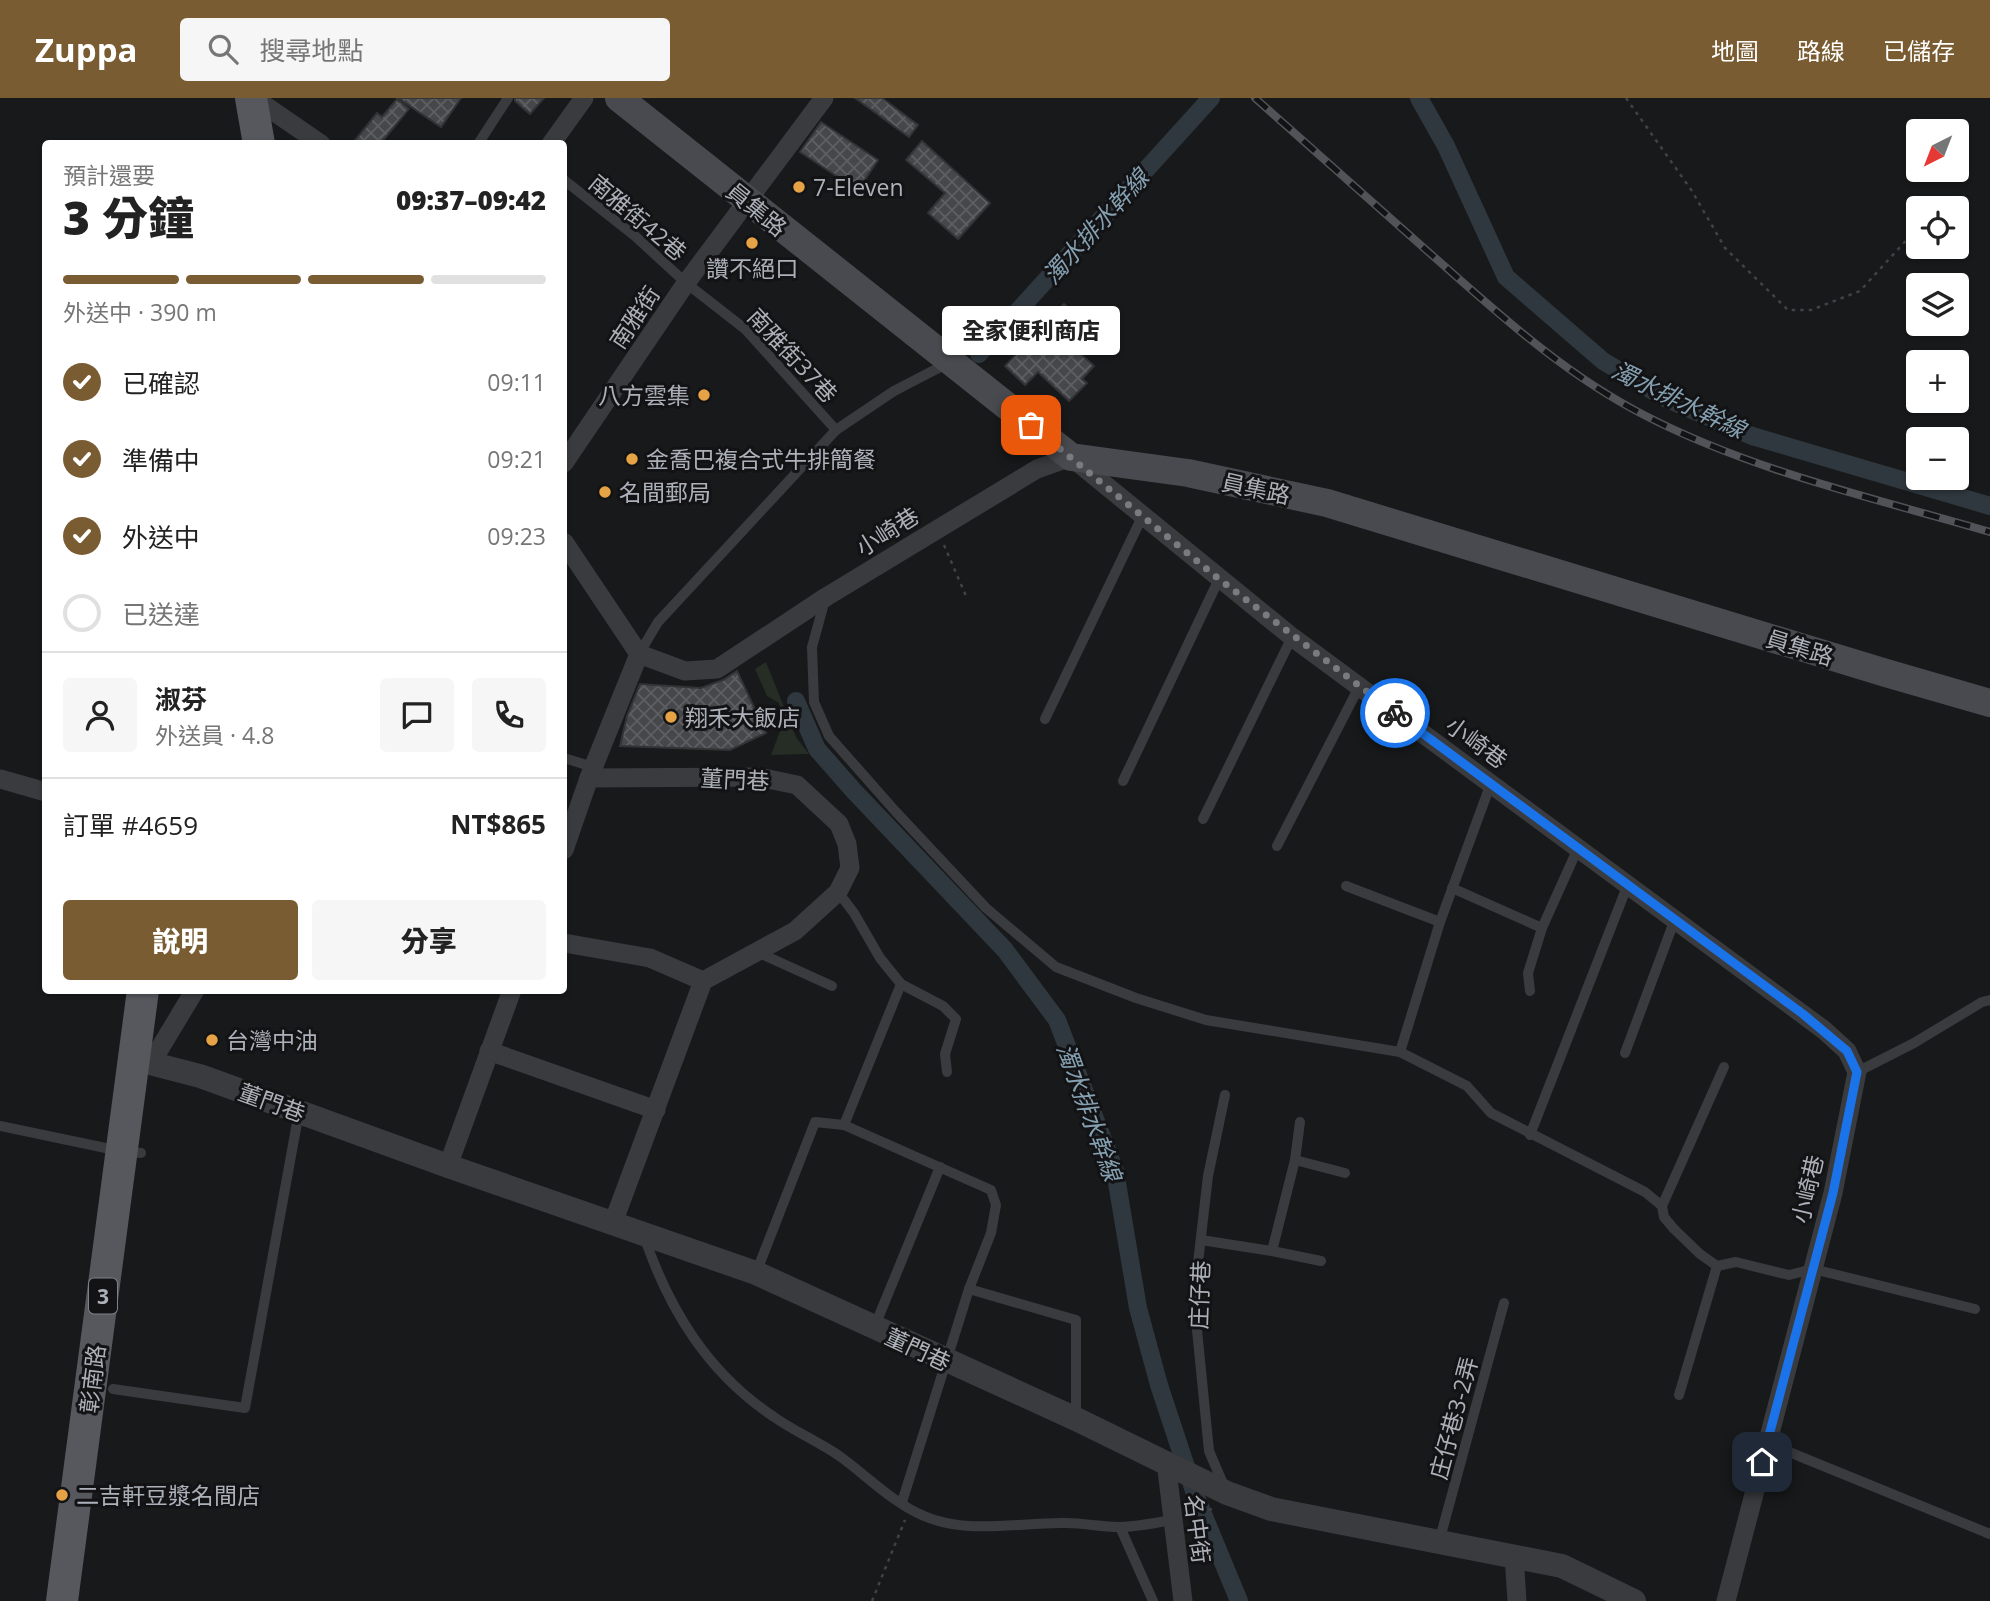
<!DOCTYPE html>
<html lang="zh-TW">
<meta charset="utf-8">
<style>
:root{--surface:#fff;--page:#f6f6f6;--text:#222;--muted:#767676;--line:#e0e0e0;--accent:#7a5c32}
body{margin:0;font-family:"Open Sans","Noto Sans TC",sans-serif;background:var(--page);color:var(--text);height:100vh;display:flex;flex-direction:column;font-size:26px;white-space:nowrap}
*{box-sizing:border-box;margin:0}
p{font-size:23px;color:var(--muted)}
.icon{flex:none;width:38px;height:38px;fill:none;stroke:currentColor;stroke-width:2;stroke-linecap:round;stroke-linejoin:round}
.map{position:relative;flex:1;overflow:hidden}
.sheet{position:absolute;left:42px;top:42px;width:525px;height:854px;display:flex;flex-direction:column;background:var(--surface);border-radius:7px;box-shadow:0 2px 5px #0004}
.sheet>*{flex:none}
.needle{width:46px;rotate:222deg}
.controls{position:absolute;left:1906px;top:21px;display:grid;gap:14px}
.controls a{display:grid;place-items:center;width:63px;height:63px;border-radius:7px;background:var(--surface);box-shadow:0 2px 5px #0004;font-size:35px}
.pin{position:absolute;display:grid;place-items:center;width:60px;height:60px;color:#fff;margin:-30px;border-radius:14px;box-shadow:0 4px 10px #0006}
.courier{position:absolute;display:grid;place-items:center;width:70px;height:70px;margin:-35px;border:5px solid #1a73e8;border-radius:50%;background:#fff;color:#222;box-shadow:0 2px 9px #0007}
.bubble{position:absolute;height:49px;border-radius:7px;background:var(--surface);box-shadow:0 2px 5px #0004;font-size:23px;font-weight:800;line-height:49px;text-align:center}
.head em{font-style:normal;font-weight:800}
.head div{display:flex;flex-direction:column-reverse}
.head{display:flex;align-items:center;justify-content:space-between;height:119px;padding:0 21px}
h1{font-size:46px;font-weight:800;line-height:52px}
.bar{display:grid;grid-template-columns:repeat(4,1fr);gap:10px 7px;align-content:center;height:84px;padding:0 21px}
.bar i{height:9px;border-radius:5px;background:var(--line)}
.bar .current{background:var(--accent)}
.bar p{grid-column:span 4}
.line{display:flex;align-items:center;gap:18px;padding:0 21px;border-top:2px solid var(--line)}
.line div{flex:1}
.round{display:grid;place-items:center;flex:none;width:74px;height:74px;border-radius:7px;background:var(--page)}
ol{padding:0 21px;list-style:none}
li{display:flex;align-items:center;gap:21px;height:77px}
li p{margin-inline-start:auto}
li .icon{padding:7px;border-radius:50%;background:var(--accent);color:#fff;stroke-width:4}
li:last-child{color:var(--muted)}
li i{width:38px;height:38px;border:4px solid var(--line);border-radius:50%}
.action{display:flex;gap:14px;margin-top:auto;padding:14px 21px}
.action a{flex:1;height:80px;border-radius:7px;background:var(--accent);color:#fff;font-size:28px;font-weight:800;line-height:80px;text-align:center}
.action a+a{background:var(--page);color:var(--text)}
header{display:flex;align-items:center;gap:42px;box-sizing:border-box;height:98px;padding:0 35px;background:var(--accent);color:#fff}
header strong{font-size:33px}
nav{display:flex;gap:38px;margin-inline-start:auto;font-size:24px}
.search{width:490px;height:63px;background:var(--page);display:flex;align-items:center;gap:18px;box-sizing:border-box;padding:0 24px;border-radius:7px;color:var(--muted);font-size:26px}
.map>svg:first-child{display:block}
</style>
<header>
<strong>Zuppa</strong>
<div class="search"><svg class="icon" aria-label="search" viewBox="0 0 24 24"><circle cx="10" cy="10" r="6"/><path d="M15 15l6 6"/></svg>搜尋地點</div>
<nav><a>地圖</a><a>路線</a><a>已儲存</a></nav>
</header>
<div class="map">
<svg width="1990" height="1503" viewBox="0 0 1990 1503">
<defs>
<pattern id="building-cross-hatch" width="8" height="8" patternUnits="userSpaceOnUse" patternTransform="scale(1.75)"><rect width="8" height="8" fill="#45474a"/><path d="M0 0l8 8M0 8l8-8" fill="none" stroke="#5d5f62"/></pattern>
</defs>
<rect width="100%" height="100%" fill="#18191a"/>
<!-- green -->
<polygon fill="#252d25" points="766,564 796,639 809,656 771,657 783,625 779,605 767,598 755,571"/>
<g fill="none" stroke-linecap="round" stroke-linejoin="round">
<!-- canal -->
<g stroke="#2f383e" stroke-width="18">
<polyline points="1419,0 1446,48 1506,179 1603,263 1665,300 1752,338 1990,408"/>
<polyline points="979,256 1211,0"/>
<polyline points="796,603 817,651 853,692 1005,852 1057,922 1115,1073 1138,1210 1159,1287 1196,1399 1239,1503"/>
</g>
</g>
<!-- building -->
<g fill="url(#building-cross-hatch)" stroke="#333336" stroke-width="2">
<polygon points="398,0 461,0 441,29"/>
<polygon points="515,0 544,0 530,16 515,3"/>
<polygon points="855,0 882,0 918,27 909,39"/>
<polygon points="397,1 409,11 380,46 352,46 377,15 382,19"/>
<polygon points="821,24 878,62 858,92 800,54"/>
<polygon points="922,43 990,105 958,141 928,115 945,95 906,62"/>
<polygon points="1064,206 1084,225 1067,243 1094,268 1082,281 1087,285 1069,303 1038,274 1025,287 1005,268"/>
<polygon points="737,573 766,635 730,652 620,648 627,618 640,586 701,590 723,582"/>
</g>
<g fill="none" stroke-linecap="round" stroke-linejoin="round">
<!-- path -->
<g stroke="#404246" stroke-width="2.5" stroke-dasharray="3.5 5" stroke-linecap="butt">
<polyline points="1626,0 1692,93 1725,150 1788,212 1811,212 1860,193 1911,137"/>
<polyline points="944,447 966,498"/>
<polyline points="1192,1416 1212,1411"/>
<polyline points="872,1503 905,1422"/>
</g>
<!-- service -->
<g stroke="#3a3b3f" stroke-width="10">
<polyline points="478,46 508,0"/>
<polyline points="564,82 635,138 686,185 745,231 836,332"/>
<polyline points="825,502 812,549 814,604 829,638 896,714 986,810 1056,869 1136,900 1206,922 1400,954 1467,988 1491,1015 1645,1094 1662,1108 1664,1119 1674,1131 1700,1156 1717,1168 1736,1164 1789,1177 1813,1171 1975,1211"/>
<polyline points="639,556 658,524 836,332 894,293 948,265"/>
<polyline points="1045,621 1143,417"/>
<polyline points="564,660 593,669"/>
<polyline points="1123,683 1219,481"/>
<polyline points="1203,721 1292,539"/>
<polyline points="1277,748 1359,589"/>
<polyline points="1346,788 1440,824"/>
<polyline points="1452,790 1542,830 1578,750"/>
<polyline points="838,794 854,815 880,860 901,886 943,908 956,921 945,956 947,974"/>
<polyline points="757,854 832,888"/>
<polyline points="1530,893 1528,875 1542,830"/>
<polyline points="1400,954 1440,824 1491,685"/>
<polyline points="1625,955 1675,821"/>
<polyline points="1857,974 1914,945 1982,904 1990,902"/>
<polyline points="844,1027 901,886"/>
<polyline points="0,1028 120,1053 141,1055"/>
<polyline points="1530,1037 1628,786"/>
<polyline points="1295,1062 1345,1075"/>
<polyline points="1662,1108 1724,969"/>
<path d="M644 1138C669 1212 708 1275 774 1319 794 1333 817 1343 838 1357 865 1376 894 1406 924 1418 968 1437 1020 1424 1066 1425 1084 1425 1101 1429 1119 1429 1136 1429 1155 1425 1171 1422"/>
<polyline points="1201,1142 1272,1153 1321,1163"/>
<polyline points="1272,1153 1295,1062 1300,1024"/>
<polyline points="756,1175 815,1024 844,1027 991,1092 996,1107 991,1135 969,1191 902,1404"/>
<polyline points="969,1191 1076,1222 1076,1320"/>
<polyline points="874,1230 940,1069"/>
<polyline points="113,1291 245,1310 299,1014"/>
<polyline points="1679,1297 1717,1168"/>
<polyline points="1767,1345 1990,1436"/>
<polyline points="1224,1388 1209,1353 1197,1232 1196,1182 1208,1078 1225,997"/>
<polyline points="1120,1429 1153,1503"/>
<polyline points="1439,1444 1504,1205"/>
</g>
<!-- minor -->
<g stroke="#3a3b3f" stroke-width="19">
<polyline points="254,0 321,46"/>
<polyline points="551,46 584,0"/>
<polyline points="564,365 686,185 824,0"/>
<polyline points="564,444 639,556"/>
<polyline points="639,556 685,573 717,571 826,499 1037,371 1071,359 1292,539 1824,932 1847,953 1857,974 1833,1095 1726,1503"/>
<polyline points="589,680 758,679 797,687 839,726 847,746 850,770 838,794 795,833 703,883 613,1125"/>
<polyline points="0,681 46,694"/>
<polyline points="564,752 589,680 639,556"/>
<polyline points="564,845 650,860 703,883"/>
<polyline points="489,953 656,1012"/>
<polyline points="151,965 195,892"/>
<polyline points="448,1068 512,892"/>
<polyline points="1166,1364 1183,1503"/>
<polyline points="1514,1457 1517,1503"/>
</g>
<!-- tertiary -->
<polyline stroke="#3a3b3f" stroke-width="24" points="134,961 200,978 448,1068 756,1175 1076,1321 1227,1395 1271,1411 1562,1468 1634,1503"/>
<!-- secondary -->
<polyline stroke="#484a4f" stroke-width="28" points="619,0 1071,359 1188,375 1327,405 1886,575 1990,605"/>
<!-- primary -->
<g stroke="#56585e" stroke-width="32">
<polyline points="251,0 259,46"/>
<polyline points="62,1503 143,892"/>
</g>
<defs>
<path id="rail" d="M1255 0C1315 53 1374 106 1433 158 1500 217 1564 276 1644 317 1752 373 1874 400 1990 434"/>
</defs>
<!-- rail casing -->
<use href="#rail" stroke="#515358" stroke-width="8"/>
<!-- rail -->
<use href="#rail" stroke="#131315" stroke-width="5" stroke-dasharray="16" stroke-linecap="butt"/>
</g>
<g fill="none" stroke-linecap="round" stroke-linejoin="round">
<!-- done -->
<polyline stroke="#787c81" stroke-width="7" stroke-dasharray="0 12.6" points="1031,327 1219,481 1395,615"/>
<!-- route -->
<polyline stroke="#1a73e8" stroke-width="9" points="1395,615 1803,916 1847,953 1857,974 1833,1095 1762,1364"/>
</g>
<!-- markers -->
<g fill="#e6a345" stroke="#131315" stroke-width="2.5">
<circle cx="799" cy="89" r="7"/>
<circle cx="752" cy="145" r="7"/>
<circle cx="704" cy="297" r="7"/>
<circle cx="632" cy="361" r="7"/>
<circle cx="605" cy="394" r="7"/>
<circle cx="671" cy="619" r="7"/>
<circle cx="212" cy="942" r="7"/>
<circle cx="62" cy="1397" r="7"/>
</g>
<g text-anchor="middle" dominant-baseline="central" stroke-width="6" stroke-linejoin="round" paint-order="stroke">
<!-- shield labels -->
<rect fill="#131315" stroke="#7e8288" stroke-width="2" x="89" y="1180.5" width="28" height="35" rx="5"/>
<g font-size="21" font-weight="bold" fill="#acb1b9">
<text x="103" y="1198">3</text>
</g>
<!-- poi labels -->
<g font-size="23" fill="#acb1b9" stroke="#131315" text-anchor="start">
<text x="813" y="89">7-Eleven</text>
<text x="752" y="170" text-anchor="middle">讚不絕口</text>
<text x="690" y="297" text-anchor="end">八方雲集</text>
<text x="646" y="361">金喬巴複合式牛排簡餐</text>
<text x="619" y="394">名間郵局</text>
<text x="685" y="619">翔禾大飯店</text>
<text x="226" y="942">台灣中油</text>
<text x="76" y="1397">二吉軒豆漿名間店</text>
</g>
<!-- street labels -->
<g font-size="23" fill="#acb1b9" stroke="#131315">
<text transform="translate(757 111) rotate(39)">員集路</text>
<text transform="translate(638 119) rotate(40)">南雅街42巷</text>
<text transform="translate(634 219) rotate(-56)">南雅街</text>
<text transform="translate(793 257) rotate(47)">南雅街37巷</text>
<text transform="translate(1256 390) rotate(12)">員集路</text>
<text transform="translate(887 433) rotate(-32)">小崎巷</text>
<text transform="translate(1800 549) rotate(17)">員集路</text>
<text transform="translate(1477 644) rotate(36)">小崎巷</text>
<text transform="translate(735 681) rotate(3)">董門巷</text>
<text transform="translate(272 1004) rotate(20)">董門巷</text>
<text transform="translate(1807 1091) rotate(-77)">小崎巷</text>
<text transform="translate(1199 1197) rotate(-88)">庄仔巷</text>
<text transform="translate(918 1251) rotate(25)">董門巷</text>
<text transform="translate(92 1281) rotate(-83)">彰南路</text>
<text transform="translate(1453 1320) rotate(-75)">庄仔巷3-2弄</text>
<text transform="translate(1198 1431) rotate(83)">名中街</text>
</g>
<!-- water labels -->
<g font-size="24" font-style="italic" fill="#85a0b1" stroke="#131315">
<text transform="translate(1095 128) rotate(-48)">濁水排水幹線</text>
<text transform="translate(1679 301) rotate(26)">濁水排水幹線</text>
<text transform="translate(1090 1014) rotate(70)">濁水排水幹線</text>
</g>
</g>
</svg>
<div class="controls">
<a><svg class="needle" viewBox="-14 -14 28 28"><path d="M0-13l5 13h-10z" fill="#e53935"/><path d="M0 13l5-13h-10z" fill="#767676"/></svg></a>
<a><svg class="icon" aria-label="locate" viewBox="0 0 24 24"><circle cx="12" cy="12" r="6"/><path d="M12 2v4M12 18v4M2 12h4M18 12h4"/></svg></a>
<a><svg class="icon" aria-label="layers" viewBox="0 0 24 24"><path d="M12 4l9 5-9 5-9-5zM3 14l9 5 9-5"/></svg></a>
<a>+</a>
<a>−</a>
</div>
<div class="pin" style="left:1031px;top:327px;background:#ea580c"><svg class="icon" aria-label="bag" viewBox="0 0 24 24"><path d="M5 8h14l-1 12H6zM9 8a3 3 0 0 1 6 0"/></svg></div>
<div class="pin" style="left:1762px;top:1364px;background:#1f2937"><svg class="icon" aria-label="home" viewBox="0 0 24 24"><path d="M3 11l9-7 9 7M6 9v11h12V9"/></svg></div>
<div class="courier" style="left:1395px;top:615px"><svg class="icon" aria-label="bike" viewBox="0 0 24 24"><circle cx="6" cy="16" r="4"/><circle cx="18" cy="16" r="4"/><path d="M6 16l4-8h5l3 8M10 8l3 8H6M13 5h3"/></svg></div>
<div class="bubble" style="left:942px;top:208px;width:178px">全家便利商店</div>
<section class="sheet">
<div class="head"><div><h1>3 分鐘</h1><p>預計還要</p></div><em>09:37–09:42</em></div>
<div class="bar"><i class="current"></i><i class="current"></i><i class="current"></i><i></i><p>外送中 · 390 m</p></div>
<ol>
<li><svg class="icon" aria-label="check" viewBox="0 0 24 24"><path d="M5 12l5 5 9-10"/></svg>已確認<p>09:11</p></li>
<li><svg class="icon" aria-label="check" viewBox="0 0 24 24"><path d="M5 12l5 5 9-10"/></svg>準備中<p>09:21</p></li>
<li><svg class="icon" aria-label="check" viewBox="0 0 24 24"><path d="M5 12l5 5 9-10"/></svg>外送中<p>09:23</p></li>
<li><i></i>已送達</li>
</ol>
<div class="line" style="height:126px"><a class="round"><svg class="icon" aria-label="person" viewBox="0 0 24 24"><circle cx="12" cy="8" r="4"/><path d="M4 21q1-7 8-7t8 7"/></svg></a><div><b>淑芬</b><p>外送員 · 4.8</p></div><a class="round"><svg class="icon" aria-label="chat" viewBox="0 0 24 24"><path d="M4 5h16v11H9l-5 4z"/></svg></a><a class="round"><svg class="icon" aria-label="phone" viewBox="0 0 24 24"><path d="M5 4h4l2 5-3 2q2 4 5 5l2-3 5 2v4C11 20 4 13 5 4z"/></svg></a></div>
<div class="line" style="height:91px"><div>訂單 #4659</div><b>NT$865</b></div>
<div class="action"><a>說明</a><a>分享</a></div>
</section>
</div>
